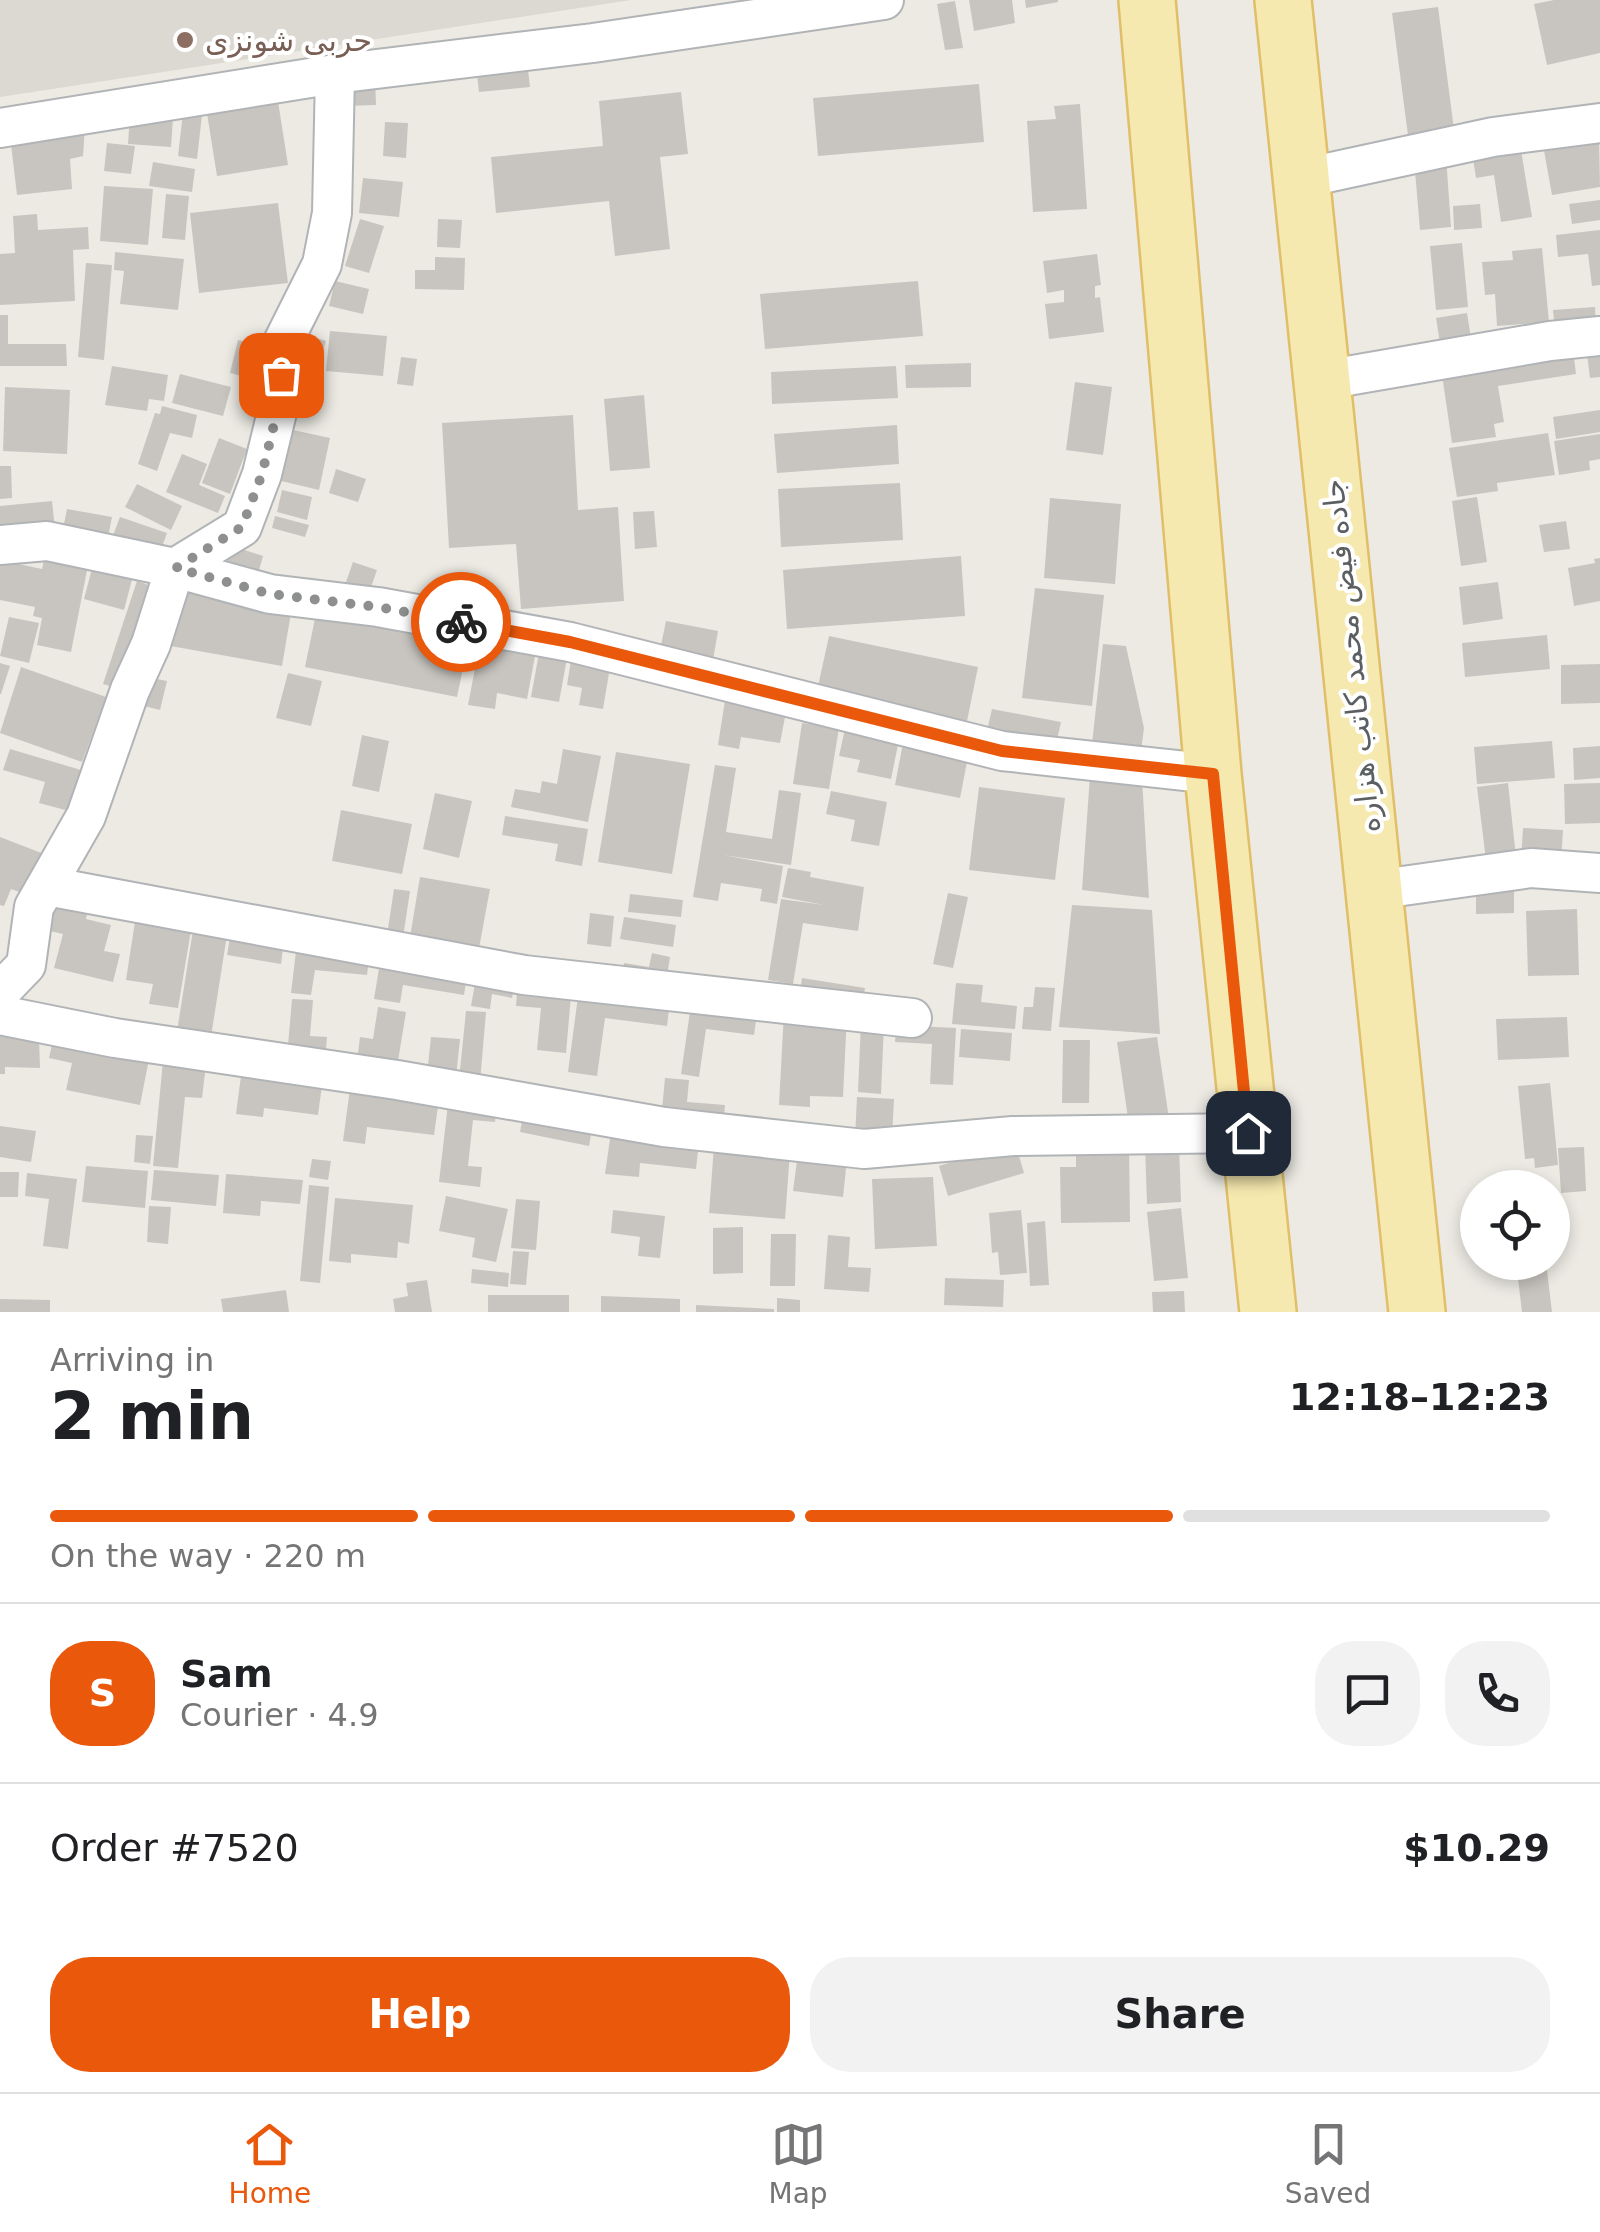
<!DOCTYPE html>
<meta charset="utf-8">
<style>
:root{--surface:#fff;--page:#f2f2f2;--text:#202124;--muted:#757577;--line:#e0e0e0;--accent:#ea580c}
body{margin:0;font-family:"DejaVu Sans","Noto Naskh Arabic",sans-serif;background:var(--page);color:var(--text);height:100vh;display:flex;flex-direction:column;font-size:38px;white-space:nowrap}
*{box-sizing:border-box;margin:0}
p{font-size:32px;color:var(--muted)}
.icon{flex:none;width:55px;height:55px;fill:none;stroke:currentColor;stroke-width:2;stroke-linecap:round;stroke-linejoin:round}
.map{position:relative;height:1312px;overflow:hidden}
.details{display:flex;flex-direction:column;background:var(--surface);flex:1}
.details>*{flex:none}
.controls{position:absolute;left:1460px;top:1170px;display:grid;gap:20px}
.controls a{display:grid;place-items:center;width:110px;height:110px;border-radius:50%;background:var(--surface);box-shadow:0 5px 15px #0003;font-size:50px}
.pin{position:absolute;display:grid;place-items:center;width:85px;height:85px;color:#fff;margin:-42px;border-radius:20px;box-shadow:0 5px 15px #0006}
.courier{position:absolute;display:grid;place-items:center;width:100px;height:100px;margin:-50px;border:8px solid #ea580c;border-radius:50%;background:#fff;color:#222;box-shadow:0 2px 12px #0007}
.head em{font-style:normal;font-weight:700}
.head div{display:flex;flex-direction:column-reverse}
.head{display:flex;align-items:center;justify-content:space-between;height:170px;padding:0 50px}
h1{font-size:65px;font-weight:700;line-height:75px}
.bar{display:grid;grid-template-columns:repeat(4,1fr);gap:15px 10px;align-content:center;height:120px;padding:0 50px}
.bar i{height:12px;border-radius:8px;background:var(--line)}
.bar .selected{background:var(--accent)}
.bar p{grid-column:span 4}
.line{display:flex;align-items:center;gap:25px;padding:0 50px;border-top:2px solid var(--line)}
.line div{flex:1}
.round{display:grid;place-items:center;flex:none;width:105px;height:105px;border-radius:40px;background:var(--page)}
.primary-button{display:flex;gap:20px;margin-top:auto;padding:20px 50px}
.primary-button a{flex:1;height:115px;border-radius:40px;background:var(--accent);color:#fff;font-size:40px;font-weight:700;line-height:115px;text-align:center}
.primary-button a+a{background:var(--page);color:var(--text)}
.dock{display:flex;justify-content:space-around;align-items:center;height:140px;border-top:2px solid var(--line);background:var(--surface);font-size:28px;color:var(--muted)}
.dock a{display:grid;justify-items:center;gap:5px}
.dock .selected{color:var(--accent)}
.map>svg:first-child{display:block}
</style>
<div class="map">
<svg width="1600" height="1312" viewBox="0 0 1600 1312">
<rect width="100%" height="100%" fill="#eceae3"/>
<!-- education -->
<polygon fill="#dcd9d2" points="0,0 631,0 0,97"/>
<!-- building -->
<g fill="#c8c5c0">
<polygon points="969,0 1012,0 1015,23 974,31"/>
<polygon points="1025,0 1058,0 1058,2 1026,8"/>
<polygon points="1554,0 1600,0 1600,53 1547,65 1534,4"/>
<polygon points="955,1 963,48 945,50 937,4"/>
<polygon points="1438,7 1455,137 1409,143 1392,13"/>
<polygon points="528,70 530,87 479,92 477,74"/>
<polygon points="375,77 376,105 344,106 342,79"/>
<polygon points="979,84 984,142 818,156 813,98"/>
<polygon points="681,92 688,154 660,157 670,249 615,256 609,201 496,213 491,157 603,146 599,101"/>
<polygon points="277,95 288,165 217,176 206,107"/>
<polygon points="1080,104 1087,209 1033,212 1027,121 1056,119 1054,106"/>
<polygon points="183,113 202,115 197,159 178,156"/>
<polygon points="130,115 173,118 171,147 128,144"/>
<polygon points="385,122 408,123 406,158 383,156"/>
<polygon points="85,127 83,156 70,159 72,189 17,195 10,136"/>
<polygon points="1599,136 1600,187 1552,195 1543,145"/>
<polygon points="107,143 135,146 131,174 104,171"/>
<polygon points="1520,144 1532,217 1501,222 1494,175 1476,178 1472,152"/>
<polygon points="1446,156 1451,227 1420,230 1414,159"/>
<polygon points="153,162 195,169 192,192 149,186"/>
<polygon points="363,178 403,182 399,217 359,213"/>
<polygon points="104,186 153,189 148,245 100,241"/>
<polygon points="166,194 189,196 185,240 162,238"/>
<polygon points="1600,200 1600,220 1572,224 1569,204"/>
<polygon points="278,203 288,283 199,293 190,213"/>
<polygon points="1480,204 1482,228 1454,230 1453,206"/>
<polygon points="37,214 38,230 88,227 89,249 73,250 75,301 0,305 0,254 15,253 13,216"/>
<polygon points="360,219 384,226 369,273 345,266"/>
<polygon points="438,219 462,220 460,248 437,247"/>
<polygon points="1600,230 1600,285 1592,286 1588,254 1558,257 1556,235"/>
<polygon points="1462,243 1468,307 1436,310 1430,246"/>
<polygon points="1542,248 1549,322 1497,326 1495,294 1485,295 1482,262 1513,260 1512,251"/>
<polygon points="115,252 184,259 178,310 120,304 124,271 114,270"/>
<polygon points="1097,254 1101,285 1095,286 1095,298 1100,297 1104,332 1049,339 1045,304 1064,302 1064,290 1047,293 1043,261"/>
<polygon points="435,257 465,258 464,290 415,289 415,270 435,270"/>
<polygon points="86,263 112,265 104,360 78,357"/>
<polygon points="335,281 369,289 363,314 329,306"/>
<polygon points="918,281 923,336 765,349 760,294"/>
<polygon points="1595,307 1596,325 1555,329 1553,310"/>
<polygon points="1467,313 1473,351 1442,356 1436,318"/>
<polygon points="0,315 8,315 8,344 66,344 67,366 0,366"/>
<polygon points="330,331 387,336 383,376 326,371"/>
<polygon points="297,332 326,341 318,367 289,357"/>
<polygon points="238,340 258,345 250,378 230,373"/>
<polygon points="1572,341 1576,374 1498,386 1504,422 1494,424 1496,437 1452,443 1440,361"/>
<polygon points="1600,352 1600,377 1590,378 1587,354"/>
<polygon points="401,357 417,359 413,386 397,384"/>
<polygon points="971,363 971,387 906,388 905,365"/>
<polygon points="112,366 168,375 164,401 149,399 147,411 105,405"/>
<polygon points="896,366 898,398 772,404 771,372"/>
<polygon points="180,374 231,387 223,416 172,403"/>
<polygon points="1075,382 1112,387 1103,455 1066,450"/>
<polygon points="5,387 70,390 67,454 3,451"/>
<polygon points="644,395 650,468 610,471 604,399"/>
<polygon points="162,406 197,415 192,438 170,433 157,471 138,464 155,413 160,414"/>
<polygon points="1600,410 1600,432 1556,439 1553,417"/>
<polygon points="573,415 578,510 618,507 624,601 521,609 516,544 449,548 442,423"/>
<polygon points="897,425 899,464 777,473 774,434"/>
<polygon points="288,429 330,438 319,490 277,480"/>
<polygon points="1548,433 1555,475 1497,483 1498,491 1457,497 1449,448"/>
<polygon points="1600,434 1600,459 1589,461 1590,470 1559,475 1554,441"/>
<polygon points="219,438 247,449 230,494 202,483"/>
<polygon points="182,454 207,464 199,485 225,496 218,513 166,492"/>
<polygon points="0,466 11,466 12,498 0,499"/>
<polygon points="336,469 366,479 358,502 329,493"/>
<polygon points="900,483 903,540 781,547 778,489"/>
<polygon points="137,484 182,506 171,530 125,507"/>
<polygon points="282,490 312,497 307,520 277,512"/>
<polygon points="1477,497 1487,562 1461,566 1452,501"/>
<polygon points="1050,498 1121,504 1115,584 1044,578"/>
<polygon points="52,501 55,529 0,535 0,506"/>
<polygon points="67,509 112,517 108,537 63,529"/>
<polygon points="654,511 657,547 635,549 633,512"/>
<polygon points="275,516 309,525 305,537 272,528"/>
<polygon points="120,517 167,533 158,558 111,541"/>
<polygon points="1566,521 1570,549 1544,552 1539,525"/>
<polygon points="232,546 263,556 255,584 224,575"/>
<polygon points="47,547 90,555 71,652 37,645 42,618 33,616 35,607 0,600 0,560 42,569"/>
<polygon points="961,556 965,616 787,629 783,570"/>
<polygon points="95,557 135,568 124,610 84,599"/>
<polygon points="1600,558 1600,601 1574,606 1568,568 1595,563 1594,559"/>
<polygon points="353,562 377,570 370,590 346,582"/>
<polygon points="137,581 160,589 127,691 103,684"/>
<polygon points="1498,582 1503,619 1463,625 1459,587"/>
<polygon points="176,587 292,607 282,666 165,645"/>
<polygon points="1035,588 1104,595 1092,706 1022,698"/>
<polygon points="317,609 469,640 457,697 305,667"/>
<polygon points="9,617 39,623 29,663 0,656"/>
<polygon points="666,621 718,631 713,660 660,650"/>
<polygon points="1547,635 1550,669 1465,677 1462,643"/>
<polygon points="829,636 978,667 967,721 817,691"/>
<polygon points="493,643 536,651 527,699 497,693 495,709 468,705 477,658 490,660"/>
<polygon points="1103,644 1126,646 1144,728 1140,758 1091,753"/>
<polygon points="539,653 567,658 559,702 531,697"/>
<polygon points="571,660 610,667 603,709 579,705 582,688 567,685"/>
<polygon points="0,663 10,666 1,694 0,694"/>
<polygon points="1600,664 1600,703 1561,704 1561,665"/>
<polygon points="21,667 106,697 82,762 0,733"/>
<polygon points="288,673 322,681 311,726 276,718"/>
<polygon points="147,677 167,681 160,710 140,705"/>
<polygon points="726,694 786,712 780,743 741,737 739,749 718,745"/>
<polygon points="992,709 1061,722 1055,749 986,735"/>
<polygon points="802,723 839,728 829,789 793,784"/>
<polygon points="845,729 899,740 891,779 857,772 860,760 839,756"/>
<polygon points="362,735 389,741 379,792 352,786"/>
<polygon points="904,738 969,752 960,798 895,785"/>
<polygon points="1552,741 1555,778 1477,784 1474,747"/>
<polygon points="1600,746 1600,778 1574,780 1573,748"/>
<polygon points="10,749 81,770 69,811 39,803 45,782 3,770"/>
<polygon points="563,749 601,756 588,822 511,807 515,789 540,793 542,781 557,784"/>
<polygon points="616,752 690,764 672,874 598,862"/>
<polygon points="715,765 736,768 726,832 772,839 779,790 801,793 791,865 723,855 783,866 777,904 760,901 762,889 721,883 718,901 693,897"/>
<polygon points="1090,775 1142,778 1149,898 1082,890"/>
<polygon points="1508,783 1516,857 1486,860 1477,787"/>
<polygon points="1600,783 1600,823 1565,824 1564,784"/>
<polygon points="979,787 1065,798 1055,880 969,870"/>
<polygon points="831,791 887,802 879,846 851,841 855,820 826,814"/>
<polygon points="435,793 472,801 459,858 423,849"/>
<polygon points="341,810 412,824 402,874 332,861"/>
<polygon points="505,816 588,829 582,866 555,861 558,844 502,835"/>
<polygon points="1523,828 1563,830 1561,862 1521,860"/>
<polygon points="0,837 44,854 28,895 11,889 4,906 0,905"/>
<polygon points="788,868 811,872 810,877 864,887 858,931 803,923 793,984 768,980 781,899 824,905 782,897"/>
<polygon points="420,877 490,889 479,948 410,937"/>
<polygon points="394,889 410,891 402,944 386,942"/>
<polygon points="1514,890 1514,913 1476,914 1476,891"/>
<polygon points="948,893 968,897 953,968 933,964"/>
<polygon points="630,894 683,900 681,917 628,912"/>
<polygon points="44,900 88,910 86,919 111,925 104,951 120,954 113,982 54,968 63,934 37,928"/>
<polygon points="1072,905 1152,910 1160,1034 1059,1027"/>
<polygon points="1577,909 1579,975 1528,976 1526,911"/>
<polygon points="590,913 614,916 611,947 587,944"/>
<polygon points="136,915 192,924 178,1008 149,1004 153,984 126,980"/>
<polygon points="624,917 676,925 673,947 620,939"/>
<polygon points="193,930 227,935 210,1043 176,1038"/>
<polygon points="231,931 284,940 281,964 227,955"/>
<polygon points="297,943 370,951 367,975 315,970 311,995 291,993"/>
<polygon points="652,953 670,957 665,988 621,981 624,963 649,967"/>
<polygon points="381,956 468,969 464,995 403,985 400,1003 374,999"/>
<polygon points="477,972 516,978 512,998 492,994 490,1009 471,1006"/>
<polygon points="802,978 865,988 861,1009 799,999"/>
<polygon points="518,979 572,984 566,1053 537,1050 541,1008 516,1006"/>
<polygon points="956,983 983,985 981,1002 1017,1006 1015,1029 952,1024"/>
<polygon points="1035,987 1055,988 1051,1031 1022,1029 1024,1007 1033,1007"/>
<polygon points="579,989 670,1001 667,1026 605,1018 597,1076 568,1072"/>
<polygon points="292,999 313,1000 310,1036 327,1037 325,1061 287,1057"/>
<polygon points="691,1005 757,1014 754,1035 706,1029 699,1077 681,1074"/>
<polygon points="378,1007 406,1012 397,1067 357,1061 360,1037 373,1039"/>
<polygon points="466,1011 486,1012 480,1082 459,1080"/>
<polygon points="784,1012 847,1014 843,1097 810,1096 810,1107 779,1105"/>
<polygon points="1567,1017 1569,1057 1498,1060 1496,1019"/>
<polygon points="861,1022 884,1023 881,1094 858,1092"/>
<polygon points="896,1025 956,1028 953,1085 930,1084 932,1044 895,1042"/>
<polygon points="961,1029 1012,1033 1010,1061 959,1057"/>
<polygon points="0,1033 39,1038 40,1068 5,1067 5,1074 0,1074"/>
<polygon points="431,1037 460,1039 456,1077 427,1075"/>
<polygon points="1157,1037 1169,1119 1129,1125 1117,1042"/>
<polygon points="53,1040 149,1059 140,1105 66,1090 72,1063 49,1058"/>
<polygon points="1063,1040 1090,1040 1089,1103 1062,1103"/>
<polygon points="163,1061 206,1065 202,1098 185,1097 178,1168 153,1166"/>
<polygon points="242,1068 323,1078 318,1115 264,1108 263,1117 236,1114"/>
<polygon points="665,1078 689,1080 687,1102 725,1105 723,1125 661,1120"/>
<polygon points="351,1081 440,1092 434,1135 367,1127 365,1144 343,1141"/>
<polygon points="1550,1083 1558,1165 1535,1168 1534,1158 1525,1159 1518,1086"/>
<polygon points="449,1095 497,1100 495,1122 473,1120 468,1166 482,1167 480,1187 439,1182"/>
<polygon points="857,1097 894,1099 892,1139 855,1137"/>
<polygon points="524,1110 593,1124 589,1146 520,1132"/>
<polygon points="0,1126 36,1131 31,1162 0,1157"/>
<polygon points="611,1132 699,1142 696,1169 640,1163 639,1177 605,1174"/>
<polygon points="136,1135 153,1136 150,1164 134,1162"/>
<polygon points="1015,1142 1024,1173 948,1196 939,1166"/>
<polygon points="1076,1144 1129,1144 1130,1222 1061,1223 1060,1167 1076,1167"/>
<polygon points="1179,1144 1181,1202 1147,1204 1145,1146"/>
<polygon points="714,1146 790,1152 785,1219 709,1213"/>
<polygon points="1584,1147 1586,1191 1561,1193 1558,1148"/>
<polygon points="798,1153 847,1159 843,1197 793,1191"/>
<polygon points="312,1159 331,1161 328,1180 309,1177"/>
<polygon points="86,1166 148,1171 145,1208 82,1202"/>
<polygon points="154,1170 219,1175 216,1206 151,1200"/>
<polygon points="0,1172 19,1172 18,1197 0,1197"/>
<polygon points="27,1173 77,1179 68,1249 43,1246 49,1199 25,1196"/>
<polygon points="226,1174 303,1180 300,1204 261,1201 260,1216 223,1213"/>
<polygon points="933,1177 937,1246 875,1249 872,1179"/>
<polygon points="309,1185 329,1187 320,1283 300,1281"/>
<polygon points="446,1196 508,1209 496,1262 472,1257 475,1238 439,1231"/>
<polygon points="335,1198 413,1205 409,1244 398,1242 397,1258 351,1254 351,1263 329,1261"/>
<polygon points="516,1199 540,1201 536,1250 511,1248"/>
<polygon points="149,1206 171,1207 168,1244 147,1242"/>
<polygon points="1181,1208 1188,1278 1154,1281 1147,1212"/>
<polygon points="613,1210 665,1216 660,1258 638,1256 640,1237 611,1233"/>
<polygon points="1021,1210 1027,1273 1000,1275 998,1252 992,1253 989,1213"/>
<polygon points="1045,1221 1049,1285 1030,1286 1027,1223"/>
<polygon points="743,1227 743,1273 713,1274 713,1228"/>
<polygon points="771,1234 796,1234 795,1286 770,1286"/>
<polygon points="828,1235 850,1237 848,1267 871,1268 869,1292 824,1289"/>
<polygon points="513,1251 529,1252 526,1285 510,1284"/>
<polygon points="1516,1262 1546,1262 1552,1312 1522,1312"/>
<polygon points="472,1269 509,1273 508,1287 471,1283"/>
<polygon points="945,1278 1004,1280 1003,1307 944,1305"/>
<polygon points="427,1280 432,1312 395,1312 393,1299 408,1296 406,1283"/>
<polygon points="286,1290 289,1312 223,1312 221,1299"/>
<polygon points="1184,1291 1185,1312 1153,1312 1152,1292"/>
<rect x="488" y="1295" width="81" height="17"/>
<polygon points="601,1296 680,1299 680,1312 601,1312"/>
<polygon points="777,1298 800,1300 800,1312 777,1312"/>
<polygon points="0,1299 50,1300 50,1312 0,1312"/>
<polygon points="696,1305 774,1309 774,1312 696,1312"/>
</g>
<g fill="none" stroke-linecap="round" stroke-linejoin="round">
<defs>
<g id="minor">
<polyline points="0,128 335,74 593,43 884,0"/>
<polyline points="1299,179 1493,137 1600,123"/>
<polyline points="1324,380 1550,341 1600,336"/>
<polyline points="0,545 47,541 175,568 270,594 378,607 570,642 1002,751 1213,774"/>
<polyline points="47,886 524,975 912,1018"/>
<polyline points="1374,890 1531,868 1600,873"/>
<polyline points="0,992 26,965 34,907 86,816 130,690 151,644 175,568 242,527 262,474 278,408 283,342 322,264 332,213 335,74"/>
<polyline points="0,1015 115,1038 397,1080 664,1127 864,1149 1013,1136 1248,1133"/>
</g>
<g id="primary">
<polyline points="1147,0 1213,774 1268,1312"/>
<polyline points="1283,0 1417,1312"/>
</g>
</defs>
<!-- minor casing -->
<use href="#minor" stroke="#b1b4b7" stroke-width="42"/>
<!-- primary casing -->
<use href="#primary" stroke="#e1be68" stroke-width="60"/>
<!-- minor -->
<use href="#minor" stroke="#fff" stroke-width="38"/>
<!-- primary -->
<use href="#primary" stroke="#f6e9af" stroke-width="55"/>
</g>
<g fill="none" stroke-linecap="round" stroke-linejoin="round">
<!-- done -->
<polyline stroke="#8e908f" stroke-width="10" stroke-dasharray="0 18" points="281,375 278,408 262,474 242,527 176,568 270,594 378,607 461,622"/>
<!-- route -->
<polyline stroke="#ea580c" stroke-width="12" points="461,622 570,642 1002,751 1213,774 1248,1133"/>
</g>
<!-- markers -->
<circle fill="#8d6e63" stroke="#fff" stroke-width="4" cx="185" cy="40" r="10"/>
<g text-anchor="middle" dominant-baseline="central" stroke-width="8" stroke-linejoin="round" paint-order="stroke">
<!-- education labels -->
<g font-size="30" fill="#785e54" stroke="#fff" text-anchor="start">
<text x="205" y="40">حربی شونزی</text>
</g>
<!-- street labels -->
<g font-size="30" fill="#5b5f62" stroke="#fff">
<text transform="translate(1351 656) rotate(-96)">جاده فیض محمد کاتب هزاره</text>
</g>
</g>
</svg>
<div class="controls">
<a><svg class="icon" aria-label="locate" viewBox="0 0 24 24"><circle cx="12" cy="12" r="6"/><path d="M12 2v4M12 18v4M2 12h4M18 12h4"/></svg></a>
</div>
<div class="pin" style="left:281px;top:375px;background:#ea580c"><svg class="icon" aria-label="bag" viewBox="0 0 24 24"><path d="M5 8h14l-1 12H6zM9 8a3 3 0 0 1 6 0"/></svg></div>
<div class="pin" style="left:1248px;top:1133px;background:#1f2937"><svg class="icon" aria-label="home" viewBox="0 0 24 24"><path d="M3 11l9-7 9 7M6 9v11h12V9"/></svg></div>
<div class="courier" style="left:461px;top:622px"><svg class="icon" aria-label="bike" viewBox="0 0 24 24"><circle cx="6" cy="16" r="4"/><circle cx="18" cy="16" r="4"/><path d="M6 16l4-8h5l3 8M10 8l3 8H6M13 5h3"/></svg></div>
</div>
<section class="details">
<div class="head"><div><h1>2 min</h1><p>Arriving in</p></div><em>12:18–12:23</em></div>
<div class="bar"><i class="selected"></i><i class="selected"></i><i class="selected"></i><i></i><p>On the way · 220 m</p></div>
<div class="line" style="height:180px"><b class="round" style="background:var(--accent);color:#fff">S</b><div><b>Sam</b><p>Courier · 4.9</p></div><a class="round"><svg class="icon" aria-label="chat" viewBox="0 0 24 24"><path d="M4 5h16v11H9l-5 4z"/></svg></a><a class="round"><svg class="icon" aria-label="phone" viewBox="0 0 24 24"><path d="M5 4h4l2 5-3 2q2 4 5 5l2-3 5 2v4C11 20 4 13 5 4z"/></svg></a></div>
<div class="line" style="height:130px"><div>Order #7520</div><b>$10.29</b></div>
<div class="primary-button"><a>Help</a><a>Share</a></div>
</section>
<nav class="dock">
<a class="selected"><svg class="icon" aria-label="home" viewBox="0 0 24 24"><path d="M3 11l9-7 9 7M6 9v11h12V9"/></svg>Home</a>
<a><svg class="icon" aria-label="map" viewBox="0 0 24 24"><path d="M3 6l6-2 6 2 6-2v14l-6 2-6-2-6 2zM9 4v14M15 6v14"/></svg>Map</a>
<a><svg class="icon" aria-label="saved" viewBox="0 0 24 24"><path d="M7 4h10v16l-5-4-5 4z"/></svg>Saved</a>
</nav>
